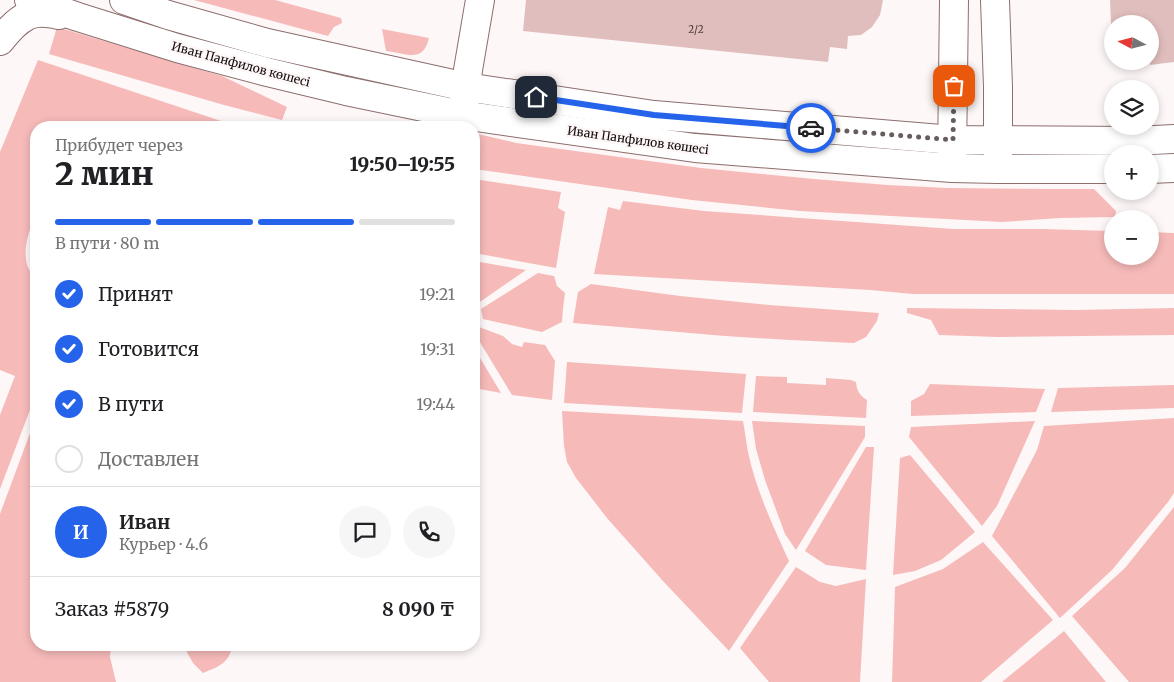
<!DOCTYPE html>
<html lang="ru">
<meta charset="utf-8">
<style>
:root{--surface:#fff;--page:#f6f6f6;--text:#202124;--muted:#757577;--line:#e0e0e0;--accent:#2563eb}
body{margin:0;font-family:Merriweather,serif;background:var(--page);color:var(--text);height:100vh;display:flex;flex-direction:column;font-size:19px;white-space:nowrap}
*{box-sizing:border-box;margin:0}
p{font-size:16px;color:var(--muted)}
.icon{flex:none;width:28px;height:28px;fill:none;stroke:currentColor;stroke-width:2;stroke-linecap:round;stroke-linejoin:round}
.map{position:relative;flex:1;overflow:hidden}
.drawer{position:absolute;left:30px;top:121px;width:450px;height:530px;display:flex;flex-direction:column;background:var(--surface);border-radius:20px;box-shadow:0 2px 8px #0003}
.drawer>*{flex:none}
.needle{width:32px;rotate:277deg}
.buttons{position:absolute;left:1104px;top:15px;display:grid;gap:10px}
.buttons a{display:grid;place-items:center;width:55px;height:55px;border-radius:50%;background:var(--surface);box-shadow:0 2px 8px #0003;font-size:25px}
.pin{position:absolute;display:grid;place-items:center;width:42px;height:42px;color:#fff;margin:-21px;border-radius:10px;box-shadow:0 2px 8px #0006}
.courier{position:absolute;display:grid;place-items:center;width:50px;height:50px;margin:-25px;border:4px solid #2563eb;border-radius:50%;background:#fff;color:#222;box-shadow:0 1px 6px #0007}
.summary em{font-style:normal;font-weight:800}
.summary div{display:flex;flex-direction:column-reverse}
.summary{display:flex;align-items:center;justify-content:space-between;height:85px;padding:0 25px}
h1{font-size:32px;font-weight:800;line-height:38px}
.bar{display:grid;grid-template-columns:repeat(4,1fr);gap:8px 5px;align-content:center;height:60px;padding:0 25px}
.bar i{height:6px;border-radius:4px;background:var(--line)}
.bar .selected{background:var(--accent)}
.bar p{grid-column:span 4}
.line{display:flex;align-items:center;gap:12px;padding:0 25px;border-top:1px solid var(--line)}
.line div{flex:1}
.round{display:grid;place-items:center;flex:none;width:52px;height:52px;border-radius:26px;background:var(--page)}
ol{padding:0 25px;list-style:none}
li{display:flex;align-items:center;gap:15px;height:55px}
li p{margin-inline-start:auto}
li .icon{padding:5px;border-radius:50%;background:var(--accent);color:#fff;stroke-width:4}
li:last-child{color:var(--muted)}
li i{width:28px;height:28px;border:2px solid var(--line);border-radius:50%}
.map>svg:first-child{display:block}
</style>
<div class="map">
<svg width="1174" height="682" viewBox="0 0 1174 682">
<rect width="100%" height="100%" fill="#fef7f7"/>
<!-- green -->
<g fill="#f6bab9">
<polygon points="194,0 275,0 341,18 342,23 334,27 328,36"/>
<polygon points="57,27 222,76 287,107 282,120 224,105 49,54"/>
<path d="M382 29 429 38C423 64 406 53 386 51Z"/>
<path d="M38 60 224 122 223 128H36V215C27 233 18 264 36 278V394L0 489V415L15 376 0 370V152Z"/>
<polygon points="474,133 516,143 701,168 814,179 887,185 947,188 1057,189 1094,189 1116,211 1115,217 1060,218 1002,222 800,211 692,200 474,169"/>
<polygon points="474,179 561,192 558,208 565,212 556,268 474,253"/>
<polygon points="623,201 704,211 953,229 1042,229 1112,231 1112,256 1150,256 1150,232 1173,233 1174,233 1174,294 913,294 870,290 594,274 608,207 620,210"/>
<polygon points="474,261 526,270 477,304 474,302"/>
<polygon points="538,273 554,276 557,286 565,293 563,308 562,322 542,332 483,319 481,309"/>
<polygon points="591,284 680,296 769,305 879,313 877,321 866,337 854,343 790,340 725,336 573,323 578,292"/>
<polygon points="907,308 1075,310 1174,308 1174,335 998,337 939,335 931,320 907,313"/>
<polygon points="479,327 503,336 512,344 522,347 524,342 545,345 555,361 552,400 512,395 475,334"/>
<polygon points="474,348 501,393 474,388"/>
<polygon points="567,362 746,374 742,413 564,403"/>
<path d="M756 376 787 377V383L826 385V378L851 380 856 382C857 391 859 395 867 400L866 418 753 412Z"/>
<polygon points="930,384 1045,389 1036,412 911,416 911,401 924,394"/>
<polygon points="1174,385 1174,408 1051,412 1058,388"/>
<path d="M562 411 743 421C745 431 746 442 748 452 756 490 773 526 789 561L729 651 663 581 607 518 576 478 567 462 564 446Z"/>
<polygon points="36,417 36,645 111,645 110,657 116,682 0,682 0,514"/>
<polygon points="1174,418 1174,493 1168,502 1112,570 1060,618 992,536 1037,450 1044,426"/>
<polygon points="752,421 865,426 865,437 796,550 785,534 765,480 756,449"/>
<polygon points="1035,421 997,506 982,526 909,437 911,427"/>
<polygon points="866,447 874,447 866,570 826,565 805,551"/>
<polygon points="910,455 975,532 941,560 915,571 893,575 900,458"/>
<polygon points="1174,507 1174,682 1129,682 1072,616 1125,568"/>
<polygon points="983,542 1053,620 981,682 892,682 895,587 943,569"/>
<polygon points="796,567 820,582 836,586 866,579 860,682 769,682 740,648"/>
<polygon points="1064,631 1106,682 1002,682"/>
<path d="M183 645H233C228 664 220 666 203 673L193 663Z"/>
</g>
<!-- building -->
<g fill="#e0bebd">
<polygon points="526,0 883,0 880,15 872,27 861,35 848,36 847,49 830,47 828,62 523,31"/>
<polygon points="1110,0 1174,0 1174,62 1150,65 1150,24 1111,24"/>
</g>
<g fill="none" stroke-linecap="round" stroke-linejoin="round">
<defs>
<g id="minor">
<polyline points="29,0 78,17 177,48 267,72 346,91 462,115 695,148 952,168 997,169 1112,169"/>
<polyline points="124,0 168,15 267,43 466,87 654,115 953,140 1134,141 1174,139"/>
<polyline points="995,0 998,87 998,158"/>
<path d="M0 41C7 32 16 21 27 16 36 11 50 13 59 15"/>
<polyline points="464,105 468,70 480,0"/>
<polyline points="952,158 954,0"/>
<polyline points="1150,169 1174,168"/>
</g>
</defs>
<!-- minor casing -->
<use href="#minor" stroke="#8c6e6d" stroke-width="30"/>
<!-- minor -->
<use href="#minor" stroke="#fff" stroke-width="28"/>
</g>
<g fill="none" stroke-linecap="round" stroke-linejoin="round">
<!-- done -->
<polyline stroke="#665d5c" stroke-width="5" stroke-dasharray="0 9" points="811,128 953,140 954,86"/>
<!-- route -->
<polyline stroke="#2563eb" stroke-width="6" points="536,97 654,115 811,128"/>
</g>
<g text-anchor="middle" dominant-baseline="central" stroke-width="5" stroke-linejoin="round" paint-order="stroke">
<!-- number labels -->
<g font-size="10" fill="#473736">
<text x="696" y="29">2/2</text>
</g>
<!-- street labels -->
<g font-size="12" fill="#140a09" stroke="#fef7f7">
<text transform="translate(241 64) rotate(15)">Иван Панфилов көшесі</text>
<text transform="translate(638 140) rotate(8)">Иван Панфилов көшесі</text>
</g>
</g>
</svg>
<div class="buttons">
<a><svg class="needle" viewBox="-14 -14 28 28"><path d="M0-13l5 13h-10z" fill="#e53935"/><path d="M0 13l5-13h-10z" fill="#757577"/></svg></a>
<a><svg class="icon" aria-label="layers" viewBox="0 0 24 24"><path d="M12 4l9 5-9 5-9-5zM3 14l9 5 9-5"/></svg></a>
<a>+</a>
<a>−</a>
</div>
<div class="pin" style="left:954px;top:86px;background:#ea580c"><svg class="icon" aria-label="bag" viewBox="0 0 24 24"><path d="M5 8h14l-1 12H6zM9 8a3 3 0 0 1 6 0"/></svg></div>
<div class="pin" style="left:536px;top:97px;background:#1f2937"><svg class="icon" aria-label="home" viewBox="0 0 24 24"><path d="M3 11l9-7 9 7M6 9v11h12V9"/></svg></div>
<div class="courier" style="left:811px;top:128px"><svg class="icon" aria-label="car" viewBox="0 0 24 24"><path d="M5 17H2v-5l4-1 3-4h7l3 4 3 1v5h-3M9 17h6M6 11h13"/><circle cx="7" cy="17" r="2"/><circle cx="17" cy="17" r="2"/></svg></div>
<section class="drawer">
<div class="summary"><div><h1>2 мин</h1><p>Прибудет через</p></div><em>19:50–19:55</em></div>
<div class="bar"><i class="selected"></i><i class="selected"></i><i class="selected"></i><i></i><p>В пути · 80 m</p></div>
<ol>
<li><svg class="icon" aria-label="check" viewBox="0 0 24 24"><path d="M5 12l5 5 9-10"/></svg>Принят<p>19:21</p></li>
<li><svg class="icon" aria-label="check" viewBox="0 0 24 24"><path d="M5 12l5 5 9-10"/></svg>Готовится<p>19:31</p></li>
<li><svg class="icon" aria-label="check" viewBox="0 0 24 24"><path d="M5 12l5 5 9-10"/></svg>В пути<p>19:44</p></li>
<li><i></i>Доставлен</li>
</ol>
<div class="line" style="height:90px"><b class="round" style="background:var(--accent);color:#fff">И</b><div><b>Иван</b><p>Курьер · 4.6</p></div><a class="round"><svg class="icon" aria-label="chat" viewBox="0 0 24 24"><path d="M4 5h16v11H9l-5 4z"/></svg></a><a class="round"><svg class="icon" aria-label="phone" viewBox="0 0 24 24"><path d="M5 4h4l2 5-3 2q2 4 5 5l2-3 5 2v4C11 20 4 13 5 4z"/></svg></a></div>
<div class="line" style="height:65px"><div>Заказ #5879</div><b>8 090 ₸</b></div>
</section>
</div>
